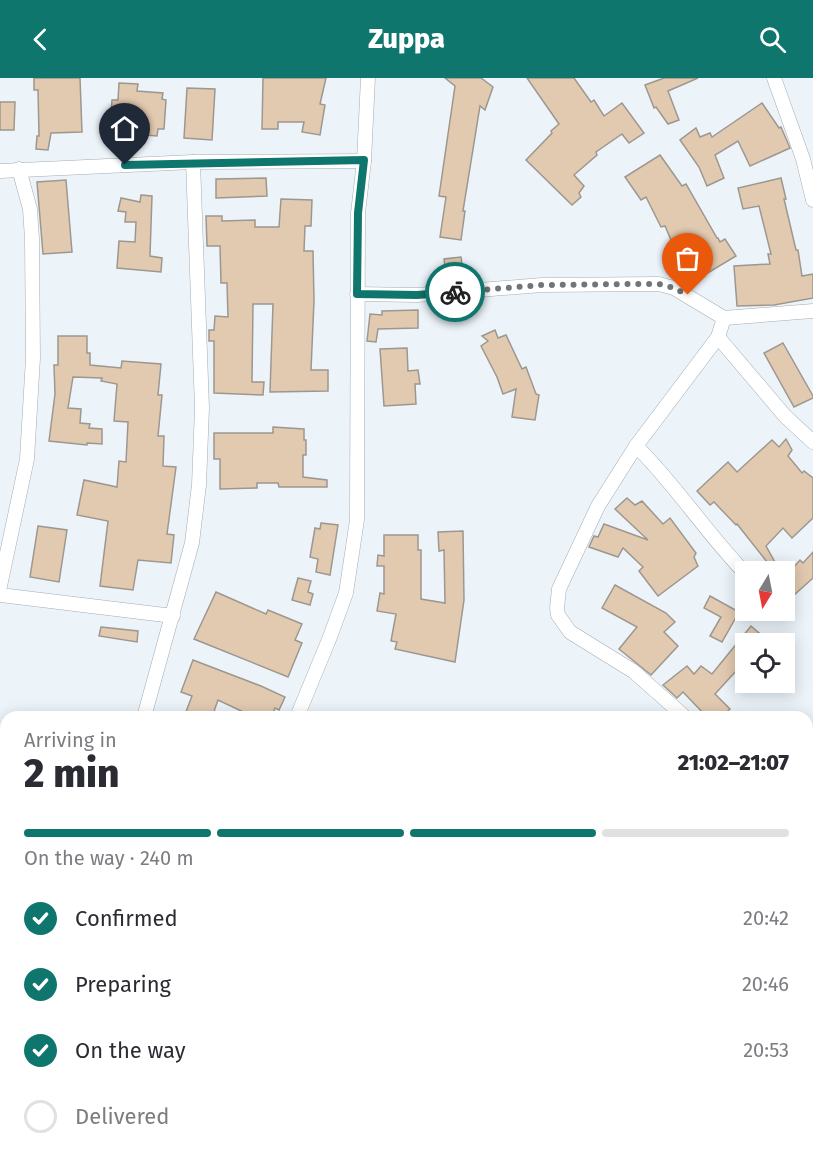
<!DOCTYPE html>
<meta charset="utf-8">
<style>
:root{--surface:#fff;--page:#f7f7f7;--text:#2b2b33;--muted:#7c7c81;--line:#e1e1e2;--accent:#0f766e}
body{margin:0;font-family:"Fira Sans",sans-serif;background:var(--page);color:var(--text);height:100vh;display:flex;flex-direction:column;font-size:22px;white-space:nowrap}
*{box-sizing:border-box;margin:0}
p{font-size:20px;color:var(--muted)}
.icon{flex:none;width:33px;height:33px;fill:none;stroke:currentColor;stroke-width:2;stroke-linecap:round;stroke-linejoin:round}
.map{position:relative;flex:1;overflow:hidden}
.sheet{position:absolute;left:0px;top:633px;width:813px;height:452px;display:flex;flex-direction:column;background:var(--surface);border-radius:18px 18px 0 0;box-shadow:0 3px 15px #0003}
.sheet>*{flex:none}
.needle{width:39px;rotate:190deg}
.buttons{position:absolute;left:735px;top:483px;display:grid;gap:12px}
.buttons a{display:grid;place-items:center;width:60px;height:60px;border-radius:0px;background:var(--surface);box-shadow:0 3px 15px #0003;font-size:30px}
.pin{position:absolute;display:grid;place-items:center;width:51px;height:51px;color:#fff;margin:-62px -26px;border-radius:50% 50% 50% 0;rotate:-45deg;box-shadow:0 0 6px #0007}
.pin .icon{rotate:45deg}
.courier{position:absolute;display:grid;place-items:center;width:60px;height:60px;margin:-30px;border:4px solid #0f766e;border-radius:50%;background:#fff;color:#222;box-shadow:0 2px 8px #0007}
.overview em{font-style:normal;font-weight:800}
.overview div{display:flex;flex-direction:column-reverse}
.overview{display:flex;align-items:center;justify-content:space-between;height:102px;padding:0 24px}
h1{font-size:39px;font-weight:800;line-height:45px}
.bar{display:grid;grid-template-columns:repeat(4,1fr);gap:9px 6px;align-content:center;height:72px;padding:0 24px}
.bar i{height:8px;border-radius:4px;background:var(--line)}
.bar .current{background:var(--accent)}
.bar p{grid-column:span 4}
ol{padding:0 24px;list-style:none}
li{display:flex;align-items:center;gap:18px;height:66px}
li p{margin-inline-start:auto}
li .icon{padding:6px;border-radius:50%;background:var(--accent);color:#fff;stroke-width:4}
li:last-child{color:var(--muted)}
li i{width:33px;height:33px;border:3px solid var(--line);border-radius:50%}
header{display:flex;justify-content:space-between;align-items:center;height:78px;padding:0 24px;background:var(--accent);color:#fff;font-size:27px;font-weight:800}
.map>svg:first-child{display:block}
</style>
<header><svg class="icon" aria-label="back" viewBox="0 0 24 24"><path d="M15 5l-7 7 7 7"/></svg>Zuppa<svg class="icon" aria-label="search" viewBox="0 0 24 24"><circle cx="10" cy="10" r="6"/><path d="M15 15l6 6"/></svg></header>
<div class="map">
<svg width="813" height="1084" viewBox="0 0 813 1084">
<rect width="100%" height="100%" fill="#ecf4fa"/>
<!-- building -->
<g fill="#e2cab0" stroke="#9d9790" stroke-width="1.5">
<polygon points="34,0 80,0 82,54 51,55 48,72 36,71 37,58 39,58 38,12 34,12"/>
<polygon points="263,0 326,0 320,26 325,27 320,57 302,54 304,44 278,44 278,51 262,51"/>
<polygon points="445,0 481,0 493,9 485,32 480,28 463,133 465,133 461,162 440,159 446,119 439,118 455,8"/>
<polygon points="527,0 574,0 591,24 594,22 604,38 622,25 644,55 629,65 622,56 596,74 597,77 574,97 584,108 579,115 581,119 572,127 526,82 552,55 551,53 559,46"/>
<polygon points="664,0 698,0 668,13 679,42 668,46 656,29 654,30 645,7"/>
<polygon points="119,5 138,6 137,13 163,15 162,21 166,22 164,51 158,51 157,58 134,56 134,60 122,59 123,52 110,51 112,22 118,22"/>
<polygon points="187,10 215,11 212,62 184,60"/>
<polygon points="0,24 15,24 14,52 0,52"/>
<polygon points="762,25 779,50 781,49 790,70 750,88 738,63 715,77 724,100 707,108 699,89 680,62 696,50 700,59 710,55 712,59"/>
<polygon points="660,77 682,108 686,106 717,160 718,160 720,164 725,161 736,178 706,196 687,164 674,169 665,148 661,149 646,119 641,122 625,99"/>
<polygon points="266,100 267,118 216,120 216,101"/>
<polygon points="781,100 786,121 784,121 796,172 798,172 802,198 813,196 813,220 774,227 737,228 734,188 770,186 768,176 771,176 759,128 743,131 738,110"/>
<polygon points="66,102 72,174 43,176 37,104"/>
<polygon points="141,117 152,118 150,178 162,180 161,194 117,190 119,163 135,164 136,144 125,144 126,134 118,133 121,120 140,124"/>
<polygon points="281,121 312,122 311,148 305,148 304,173 313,173 314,223 311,292 328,292 328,313 270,314 273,226 253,226 252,304 264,304 263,317 214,315 214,263 209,263 209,252 214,252 215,238 228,239 227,205 221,205 220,168 207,168 206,138 222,138 222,143 255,142 255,149 279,149"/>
<polygon points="461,179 463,194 446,196 444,181"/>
<polygon points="418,232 418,250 378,251 376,264 367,263 370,236 382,237 382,233"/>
<polygon points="495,252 498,260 506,257 522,291 526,289 536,316 539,317 535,342 512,339 516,311 503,316 497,299 481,268 488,263 482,258"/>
<polygon points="58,258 87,258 87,275 90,275 90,287 121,290 122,283 161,286 158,317 162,317 158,358 164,358 163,388 176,389 167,456 174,457 171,485 138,482 133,512 100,508 108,443 77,437 84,402 117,409 119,383 126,384 128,344 114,343 117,306 101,303 102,300 73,299 68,330 81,331 80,345 90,346 89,350 102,351 102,366 87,365 87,367 49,363 55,316 54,287 58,287"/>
<polygon points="783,265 813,318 813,320 794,329 764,275"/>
<polygon points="407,270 408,293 418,292 420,306 415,306 416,326 384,328 380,271"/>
<polygon points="273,349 304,351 304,362 306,362 306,377 303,377 303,399 327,402 327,409 279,409 278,405 257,405 257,410 220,411 220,381 214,381 214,355 273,355"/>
<polygon points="786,361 792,372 788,378 802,395 804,393 813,400 813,440 792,460 783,450 766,468 776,486 771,489 737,446 736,447 714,424 710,427 697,413 728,384 737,394 772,362 779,369"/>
<polygon points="627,420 635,427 642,423 663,446 670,440 696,475 694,479 698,488 658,518 639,493 643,489 623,470 618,479 589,469 594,458 598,459 604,446 648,462 615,431"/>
<polygon points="321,445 338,447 330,497 316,494 318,481 310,479 315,450 320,451"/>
<polygon points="38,448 67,452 59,504 30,499"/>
<polygon points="463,453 464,522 455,584 395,571 397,564 391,563 396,536 377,533 380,515 384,516 384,488 377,488 378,477 384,478 384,457 418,457 418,472 421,472 421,521 445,525 444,472 439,473 438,454"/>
<polygon points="813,474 813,500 793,518 784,508 784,500 800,482 803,485"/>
<polygon points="298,500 311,503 308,514 313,516 310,527 292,522"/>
<polygon points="615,507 666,535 675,544 664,554 678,568 651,597 619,571 637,549 602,530"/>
<polygon points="216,514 266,536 268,532 302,546 295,562 302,565 288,599 194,561"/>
<polygon points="710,518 739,534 722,564 710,558 721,539 704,530"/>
<polygon points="751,548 772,566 746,566 746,598 737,592 715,616 730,631 721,639 707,639 683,614 677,620 663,607 687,588 694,596 701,588 712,596"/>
<polygon points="101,549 138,553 137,564 99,558"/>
<polygon points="193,582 261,608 285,619 279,632 275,630 271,639 254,639 218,622 212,639 184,639 192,618 181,614"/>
</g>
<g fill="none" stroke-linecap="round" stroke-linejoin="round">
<defs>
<g id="minor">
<polyline points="774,0 803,81 813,122"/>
<polyline points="0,93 193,84 364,83"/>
<polyline points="357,216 417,217 542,207 659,206 674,210 724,240 813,233"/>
<polyline points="718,259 785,338 813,364"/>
<path d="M636 368C676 407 706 455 746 496"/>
<polyline points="0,508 27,381 33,280 32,161 30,131 19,91"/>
<polyline points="0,517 173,538"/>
<polyline points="144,639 192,465 199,407 202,330 193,84"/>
<polyline points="297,639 330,559 346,515 357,442 358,135 364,83 368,0"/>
<polyline points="685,639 633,593 570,554 558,537 557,530 559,511 598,428 636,368 718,259 724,240"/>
<polyline points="0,1052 6,1053"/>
</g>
</defs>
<!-- minor casing -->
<use href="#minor" stroke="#a5acb2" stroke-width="15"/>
<!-- minor -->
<use href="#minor" stroke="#fff" stroke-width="14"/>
</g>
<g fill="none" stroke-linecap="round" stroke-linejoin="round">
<!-- done -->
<polyline stroke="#707579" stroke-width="6" stroke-dasharray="0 10.8" points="455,214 542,207 637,206 659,206 674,210 688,217"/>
<!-- route -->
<polyline stroke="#0f766e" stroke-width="8" points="125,87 364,82 358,135 357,216 417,217 455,214"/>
</g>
</svg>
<div class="buttons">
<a><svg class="needle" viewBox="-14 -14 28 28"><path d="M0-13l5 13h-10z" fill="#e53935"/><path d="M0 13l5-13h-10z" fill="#7c7c81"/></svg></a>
<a><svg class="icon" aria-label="locate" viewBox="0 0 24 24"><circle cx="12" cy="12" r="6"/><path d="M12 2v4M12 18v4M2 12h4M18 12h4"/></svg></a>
</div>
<div class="pin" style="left:688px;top:217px;background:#ea580c"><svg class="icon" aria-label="bag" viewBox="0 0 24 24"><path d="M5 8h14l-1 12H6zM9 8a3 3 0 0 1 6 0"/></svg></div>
<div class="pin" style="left:125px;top:87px;background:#1f2937"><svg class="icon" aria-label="home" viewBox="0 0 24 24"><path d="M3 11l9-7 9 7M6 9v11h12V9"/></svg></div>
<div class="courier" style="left:455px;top:214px"><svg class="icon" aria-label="bike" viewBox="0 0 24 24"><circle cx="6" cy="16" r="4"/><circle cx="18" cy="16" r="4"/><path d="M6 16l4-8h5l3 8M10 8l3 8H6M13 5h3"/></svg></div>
<section class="sheet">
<div class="overview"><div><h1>2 min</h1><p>Arriving in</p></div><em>21:02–21:07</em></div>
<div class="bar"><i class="current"></i><i class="current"></i><i class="current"></i><i></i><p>On the way · 240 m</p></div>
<ol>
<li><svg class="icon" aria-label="check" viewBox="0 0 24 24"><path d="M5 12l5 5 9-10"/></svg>Confirmed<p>20:42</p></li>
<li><svg class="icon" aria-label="check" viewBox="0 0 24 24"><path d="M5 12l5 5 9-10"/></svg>Preparing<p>20:46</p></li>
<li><svg class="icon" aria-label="check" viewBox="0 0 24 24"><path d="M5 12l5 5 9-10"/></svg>On the way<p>20:53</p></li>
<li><i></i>Delivered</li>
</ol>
</section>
</div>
